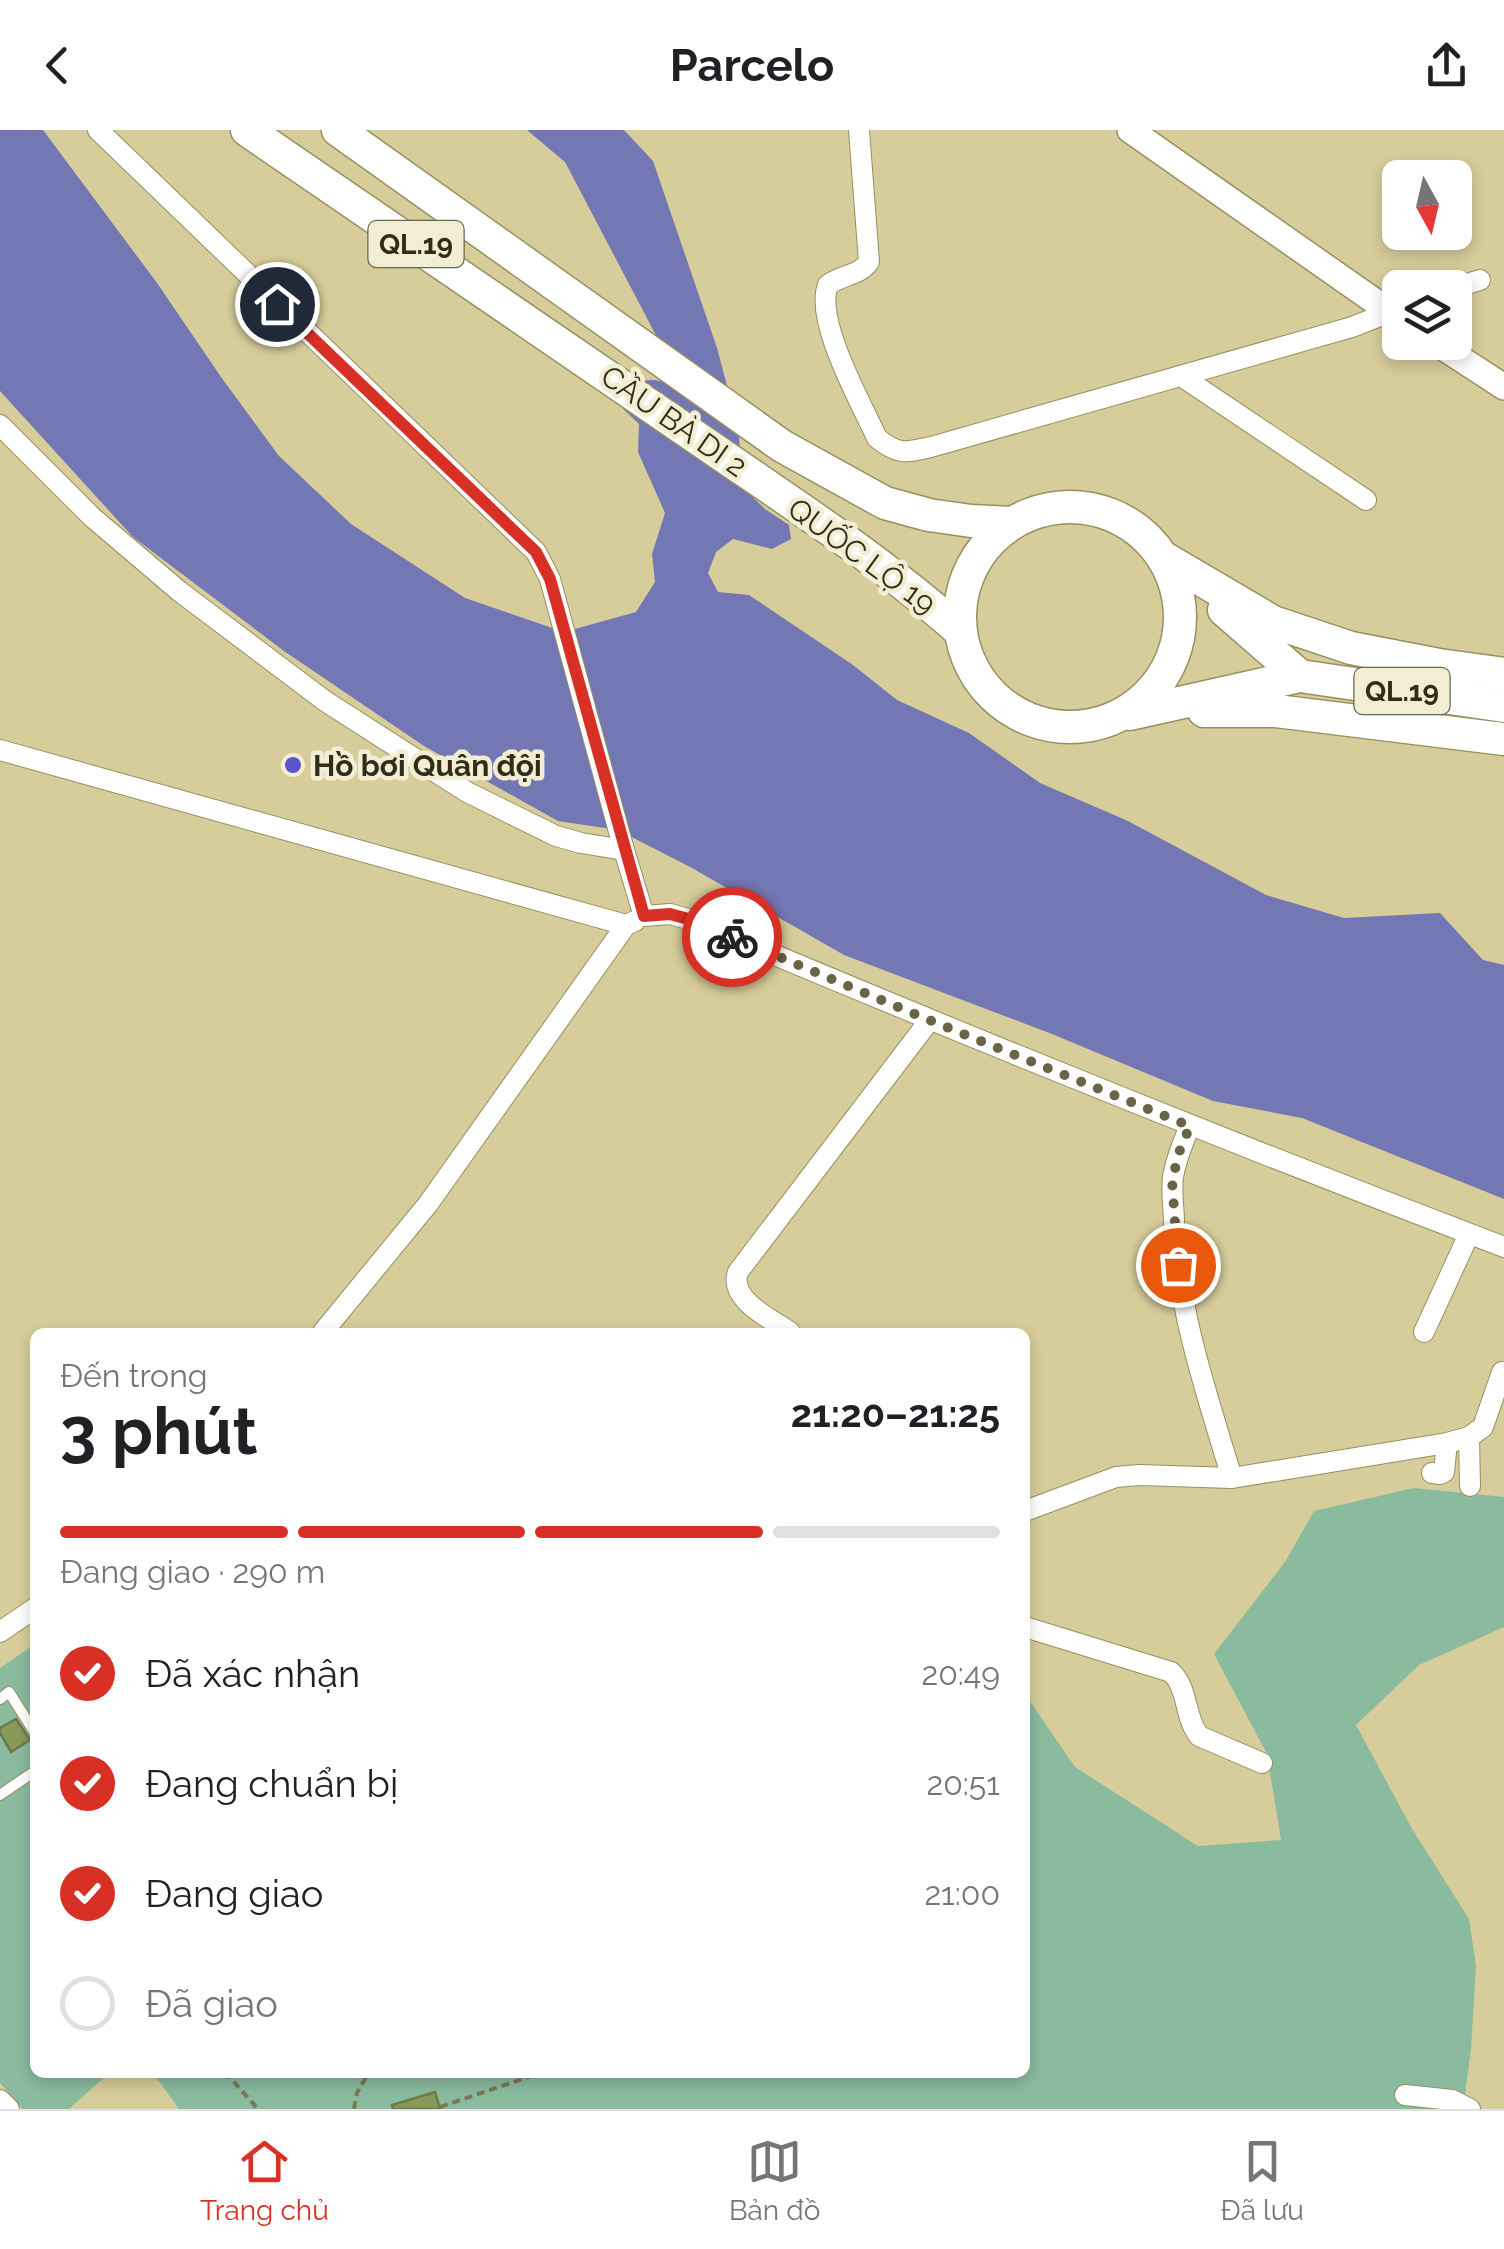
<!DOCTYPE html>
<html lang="vi">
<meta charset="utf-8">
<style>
:root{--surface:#fff;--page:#f2f2f2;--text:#202124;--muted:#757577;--line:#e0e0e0;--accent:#d93025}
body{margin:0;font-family:Raleway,sans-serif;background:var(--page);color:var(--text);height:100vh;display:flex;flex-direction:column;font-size:38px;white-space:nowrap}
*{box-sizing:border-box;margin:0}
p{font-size:32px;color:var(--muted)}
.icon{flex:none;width:55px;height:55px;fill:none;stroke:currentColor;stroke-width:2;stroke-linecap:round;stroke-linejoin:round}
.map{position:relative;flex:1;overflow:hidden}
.sheet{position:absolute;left:30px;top:1198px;width:1000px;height:750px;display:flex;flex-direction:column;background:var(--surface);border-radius:15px;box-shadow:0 5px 15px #0003}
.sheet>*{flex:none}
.needle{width:65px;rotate:172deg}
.tools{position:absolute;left:1382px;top:30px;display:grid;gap:20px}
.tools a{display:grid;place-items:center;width:90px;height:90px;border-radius:15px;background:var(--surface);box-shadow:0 5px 15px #0003;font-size:50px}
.pin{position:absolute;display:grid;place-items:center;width:85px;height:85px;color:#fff;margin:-42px;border:5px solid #fff;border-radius:50%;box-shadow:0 2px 10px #0007}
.courier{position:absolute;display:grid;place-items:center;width:100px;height:100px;margin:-50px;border:8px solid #d93025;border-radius:50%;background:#fff;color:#222;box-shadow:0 2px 12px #0007}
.summary em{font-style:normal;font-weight:700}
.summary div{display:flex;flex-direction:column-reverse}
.summary{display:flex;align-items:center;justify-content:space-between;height:170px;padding:0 30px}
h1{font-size:65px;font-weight:700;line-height:75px}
.bar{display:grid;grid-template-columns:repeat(4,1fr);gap:15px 10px;align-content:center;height:120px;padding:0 30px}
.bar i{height:12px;border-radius:8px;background:var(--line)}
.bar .current{background:var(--accent)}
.bar p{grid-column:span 4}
ol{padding:0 30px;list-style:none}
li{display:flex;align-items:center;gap:30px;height:110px}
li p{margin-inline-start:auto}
li .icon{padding:10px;border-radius:50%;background:var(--accent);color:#fff;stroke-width:4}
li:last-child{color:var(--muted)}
li i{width:55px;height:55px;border:5px solid var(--line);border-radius:50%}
header{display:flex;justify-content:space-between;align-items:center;height:130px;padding:0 30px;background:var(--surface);font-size:45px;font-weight:700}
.tabs{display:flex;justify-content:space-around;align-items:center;height:140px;border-top:2px solid var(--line);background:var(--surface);font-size:28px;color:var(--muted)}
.tabs a{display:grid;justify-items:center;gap:5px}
.tabs .current{color:var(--accent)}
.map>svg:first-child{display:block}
</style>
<header><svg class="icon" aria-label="back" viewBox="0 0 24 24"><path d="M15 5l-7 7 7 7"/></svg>Parcelo<svg class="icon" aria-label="share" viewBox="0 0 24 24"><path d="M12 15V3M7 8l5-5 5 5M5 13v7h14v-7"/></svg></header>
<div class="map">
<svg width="1504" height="1979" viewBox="0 0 1504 1979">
<rect width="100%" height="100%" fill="#d6cd9a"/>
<!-- green -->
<g fill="#8abb9f">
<polygon points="1414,1358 1504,1367 1504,1497 1419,1535 1356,1595 1411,1697 1469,1789 1476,1836 1471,1919 1463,1979 179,1979 153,1943 1025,1942 1025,1564 1075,1637 1198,1716 1281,1710 1267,1624 1214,1524 1285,1432 1314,1381"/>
<polygon points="35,1514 35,1942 109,1943 69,1979 23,1979 0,1953 0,1538"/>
</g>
<!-- water -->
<polygon fill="#7377b3" points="0,0 43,0 157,153 221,247 279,326 351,394 465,468 564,502 636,482 655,452 652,424 665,383 638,322 639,294 612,268 628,251 655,250 669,253 669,230 565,32 527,0 624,0 653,31 717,218 739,301 741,356 765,379 789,395 791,409 772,419 733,409 716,422 708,443 718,462 749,465 853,535 897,570 969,603 1040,653 1128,691 1266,765 1344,788 1440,783 1483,830 1504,835 1504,1069 1302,988 1213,971 1052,904 844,825 692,738 618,700 558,691 424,616 284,521 133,407 0,261"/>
<!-- building -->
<g fill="#899957" stroke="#6e794b" stroke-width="2.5">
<polygon points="16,1589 30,1610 11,1622 0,1603 0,1598"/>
<polygon points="435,1962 440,1979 393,1979 392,1975"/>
</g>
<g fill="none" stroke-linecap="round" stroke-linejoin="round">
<defs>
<g id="service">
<polyline points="0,1569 9,1562 35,1603"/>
<polyline points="0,1665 35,1641"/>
</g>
<g id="minor">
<path d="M98 0 536 422 550 449 624 720 644 786 670 784 692 790C961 904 1231 1013 1504 1117"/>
<path d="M859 0 869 132C859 146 840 145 828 155 814 190 861 273 877 308 898 325 905 323 931 317L1352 197 1398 179"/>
<polyline points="1453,158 1480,150"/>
<polyline points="1181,246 1366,370"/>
<polyline points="0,295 92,387 179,461 325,571 467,662 556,706 581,713 624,720"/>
<polyline points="0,620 626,795"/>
<path d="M1190 996C1183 1012 1176 1029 1173 1047 1171 1062 1174 1078 1174 1093 1178 1181 1207 1265 1232 1348"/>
<polyline points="323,1202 428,1074 626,795 635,791"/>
<path d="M790 1202C771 1189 728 1169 738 1142L929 891"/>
<polyline points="1424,1202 1469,1104"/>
<polyline points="1469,1307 1470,1356"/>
<polyline points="1432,1343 1440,1344 1444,1342 1447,1313"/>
<polyline points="1025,1381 1116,1347 1139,1345 1232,1348 1447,1313 1469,1307 1483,1297 1502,1242"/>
<path d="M1025 1497 1171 1542C1189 1559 1184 1587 1199 1606L1262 1633"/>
<polyline points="0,1502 35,1478"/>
<polyline points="1405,1965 1452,1970 1470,1979"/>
<polyline points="0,1970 9,1979"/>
</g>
<g id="tertiary">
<polyline points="1130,0 1400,189"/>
<polyline points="1435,212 1504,257"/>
</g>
<g id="trunk">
<path d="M247 0C400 103 552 207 703 312 790 372 880 430 959 500"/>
<polyline points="338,0 782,316 885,373 929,385 971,391 1012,393"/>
<circle cx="1070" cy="487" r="110"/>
<polyline points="1166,429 1273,492 1351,518 1439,535 1504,544"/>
<polyline points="1224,480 1300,546"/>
<polyline points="1204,581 1276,581 1504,609"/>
<polyline points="1130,584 1300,546 1504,576"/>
</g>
</defs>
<!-- service casing -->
<use href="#service" stroke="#978f5e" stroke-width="12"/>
<!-- minor casing -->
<use href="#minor" stroke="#978f5e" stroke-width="22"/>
<!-- tertiary casing -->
<use href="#tertiary" stroke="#978f5e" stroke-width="28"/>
<!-- trunk casing -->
<use href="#trunk" stroke="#978f5e" stroke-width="35"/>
<!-- path -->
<g stroke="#7c7754" stroke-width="4" stroke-dasharray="8 5" stroke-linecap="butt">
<polyline points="225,1942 258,1979"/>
<polyline points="440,1977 543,1942"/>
<polyline points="354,1979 357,1963 369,1942"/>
</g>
<!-- service -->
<use href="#service" stroke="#fff" stroke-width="10"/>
<!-- minor -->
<use href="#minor" stroke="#fff" stroke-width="20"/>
<!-- tertiary -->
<use href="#tertiary" stroke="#fff" stroke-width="25"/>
<!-- trunk -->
<use href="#trunk" stroke="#fff" stroke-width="32"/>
</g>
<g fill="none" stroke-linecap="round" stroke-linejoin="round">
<!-- done -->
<polyline stroke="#696446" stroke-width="10" stroke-dasharray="0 18" points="732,807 929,890 1190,996 1180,1020 1172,1050 1178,1135"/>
<!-- route -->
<polyline stroke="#d93025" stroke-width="12" points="277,174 536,422 550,449 644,786 670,784 692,790 732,807"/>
</g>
<!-- markers -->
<circle fill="#5954cc" stroke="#f1eed4" stroke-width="4" cx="293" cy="635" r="10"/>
<g text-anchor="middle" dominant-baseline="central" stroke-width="9" stroke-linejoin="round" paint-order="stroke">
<!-- shield labels -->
<g fill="#f1eed4" stroke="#696650" stroke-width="2.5">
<rect x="368.5" y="91" width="95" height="46" rx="8"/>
<rect x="1354.5" y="538" width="95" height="46" rx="8"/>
</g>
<g font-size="28" font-weight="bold" fill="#2f2c18">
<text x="416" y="114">QL.19</text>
<text x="1402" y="561">QL.19</text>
</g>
<!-- street labels -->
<g font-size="30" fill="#2f2c18" stroke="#f1eed4">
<text transform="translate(674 291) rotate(35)">CẦU BÀ DI 2</text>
<text transform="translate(862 426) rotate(36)">QUỐC LỘ 19</text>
</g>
<!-- poi labels -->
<g font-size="30" font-weight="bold" fill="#2f2c18" stroke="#f1eed4" text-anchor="start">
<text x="313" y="635">Hồ bơi Quân đội</text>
</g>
</g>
</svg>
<div class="tools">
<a><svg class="needle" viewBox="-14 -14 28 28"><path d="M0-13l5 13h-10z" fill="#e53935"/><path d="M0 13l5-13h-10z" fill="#757577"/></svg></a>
<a><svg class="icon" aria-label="layers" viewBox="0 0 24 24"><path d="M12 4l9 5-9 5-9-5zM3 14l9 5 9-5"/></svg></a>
</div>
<div class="pin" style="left:1178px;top:1135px;background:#ea580c"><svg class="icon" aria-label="bag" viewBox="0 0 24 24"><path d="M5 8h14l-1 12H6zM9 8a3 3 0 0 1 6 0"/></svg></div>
<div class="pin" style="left:277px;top:174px;background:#1f2937"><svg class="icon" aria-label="home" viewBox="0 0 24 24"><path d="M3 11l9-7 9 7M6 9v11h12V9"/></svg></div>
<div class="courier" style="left:732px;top:807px"><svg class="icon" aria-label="bike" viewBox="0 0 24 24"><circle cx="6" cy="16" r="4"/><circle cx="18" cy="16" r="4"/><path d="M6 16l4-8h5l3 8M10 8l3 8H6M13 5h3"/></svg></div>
<section class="sheet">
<div class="summary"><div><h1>3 phút</h1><p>Đến trong</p></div><em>21:20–21:25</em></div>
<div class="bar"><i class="current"></i><i class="current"></i><i class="current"></i><i></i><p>Đang giao · 290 m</p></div>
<ol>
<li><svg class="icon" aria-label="check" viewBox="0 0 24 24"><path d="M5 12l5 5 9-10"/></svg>Đã xác nhận<p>20:49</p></li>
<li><svg class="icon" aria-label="check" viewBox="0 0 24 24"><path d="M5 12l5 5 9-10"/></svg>Đang chuẩn bị<p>20:51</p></li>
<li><svg class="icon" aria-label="check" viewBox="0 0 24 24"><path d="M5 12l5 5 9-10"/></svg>Đang giao<p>21:00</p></li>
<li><i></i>Đã giao</li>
</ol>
</section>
</div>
<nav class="tabs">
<a class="current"><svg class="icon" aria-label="home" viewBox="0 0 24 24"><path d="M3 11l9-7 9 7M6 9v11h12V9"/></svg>Trang chủ</a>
<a><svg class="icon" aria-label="map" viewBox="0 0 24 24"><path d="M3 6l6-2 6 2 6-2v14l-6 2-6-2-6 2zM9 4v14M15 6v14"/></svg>Bản đồ</a>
<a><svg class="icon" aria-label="saved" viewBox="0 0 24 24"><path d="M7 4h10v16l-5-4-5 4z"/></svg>Đã lưu</a>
</nav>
